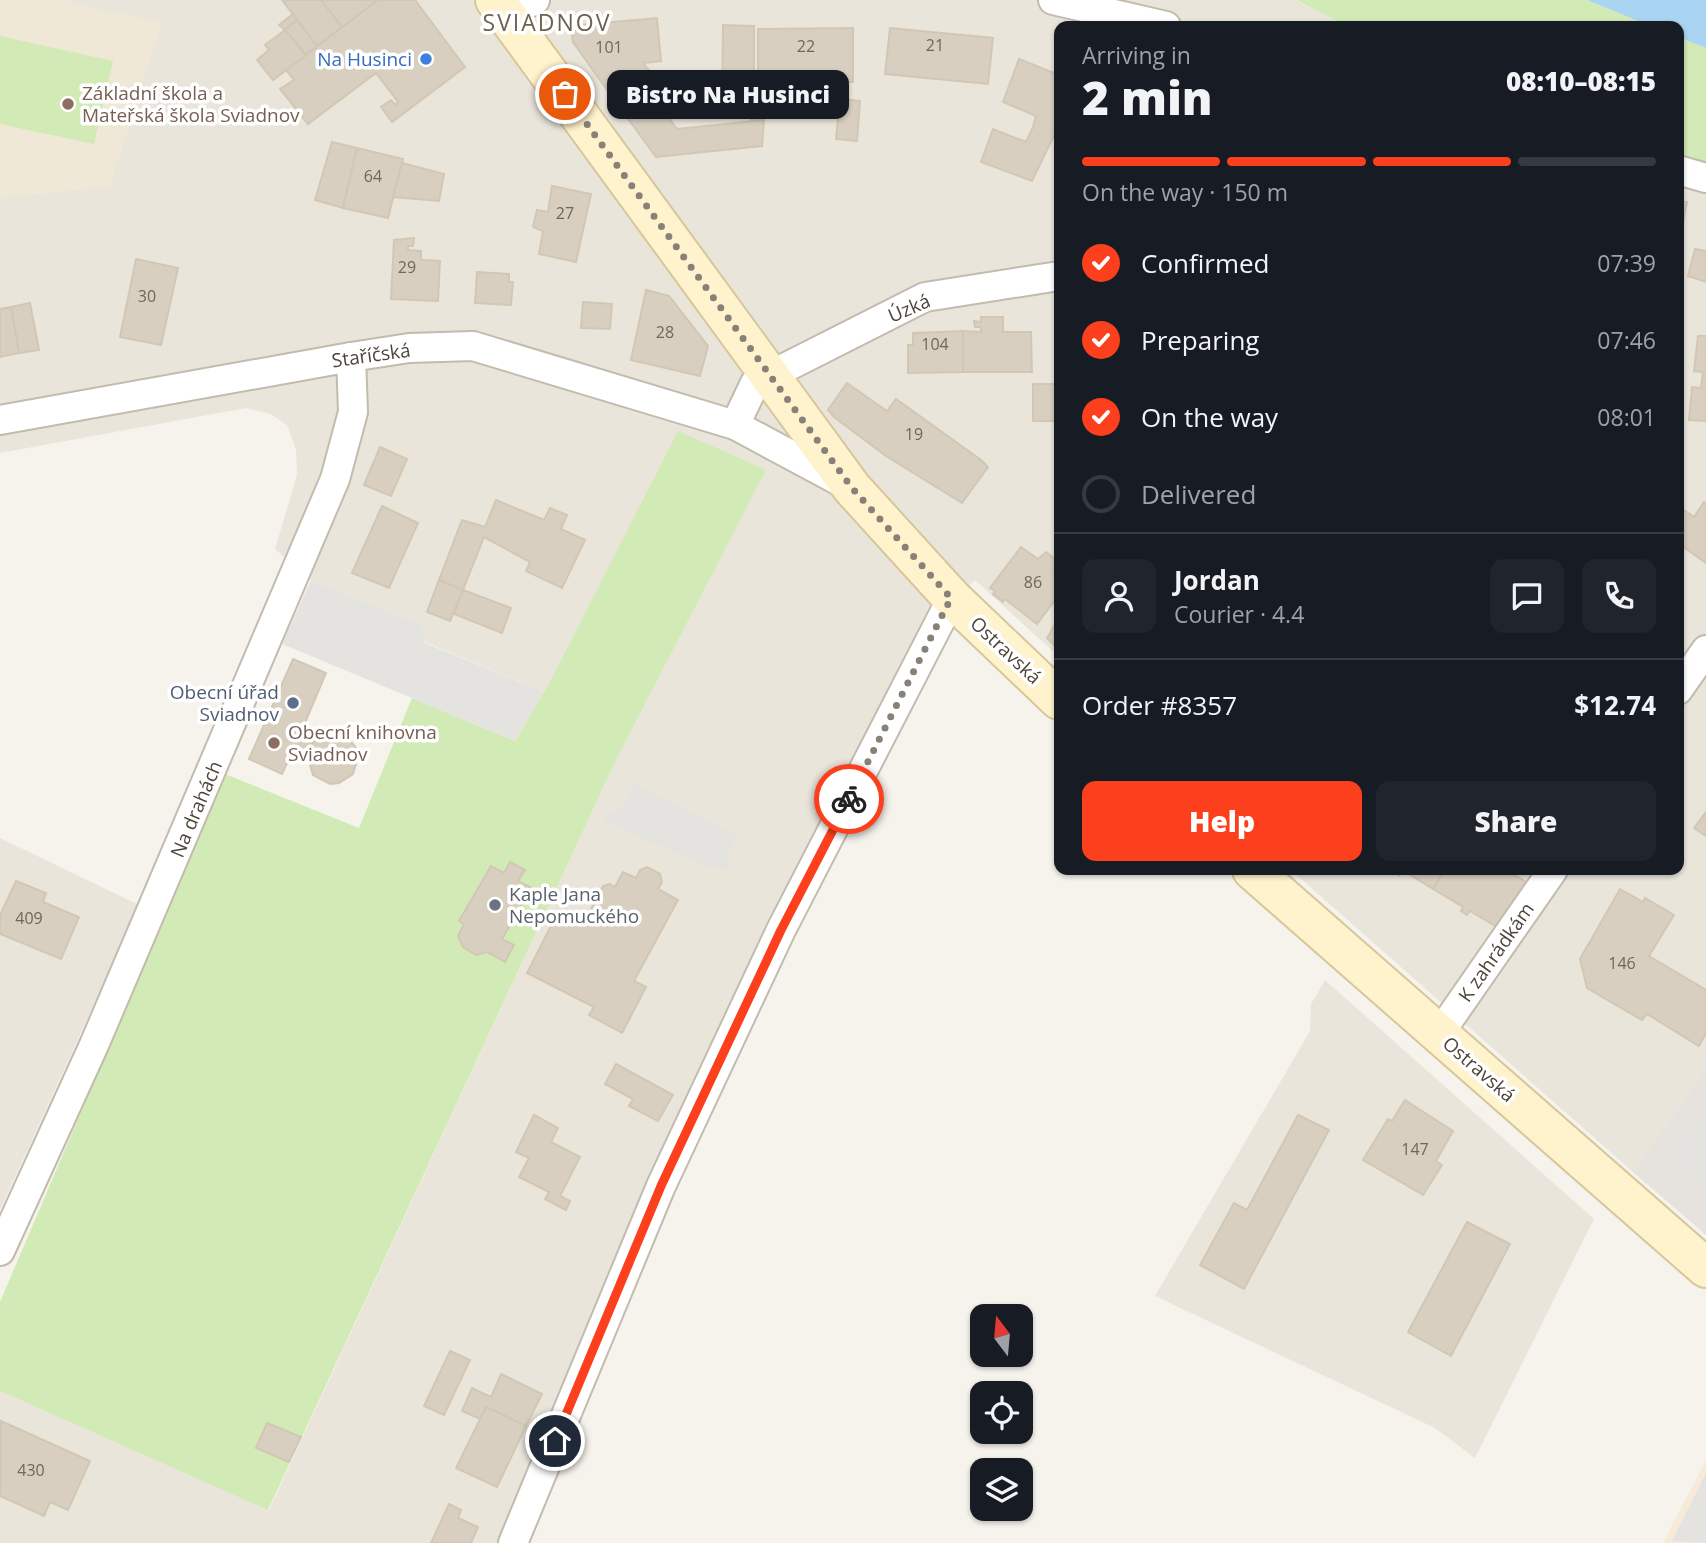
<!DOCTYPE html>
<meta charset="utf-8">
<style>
:root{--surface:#171b24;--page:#20242c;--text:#f1f3f6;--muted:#9ea1a6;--line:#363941;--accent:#fc3f1d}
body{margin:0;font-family:"Open Sans",sans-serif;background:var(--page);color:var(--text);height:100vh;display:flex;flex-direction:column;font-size:26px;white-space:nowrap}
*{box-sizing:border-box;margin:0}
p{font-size:23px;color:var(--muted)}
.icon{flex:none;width:38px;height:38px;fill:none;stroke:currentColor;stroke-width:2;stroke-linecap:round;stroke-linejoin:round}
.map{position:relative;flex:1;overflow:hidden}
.drawer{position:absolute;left:1054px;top:21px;width:630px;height:854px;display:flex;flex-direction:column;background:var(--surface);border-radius:14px;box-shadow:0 2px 5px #0004}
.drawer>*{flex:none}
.needle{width:46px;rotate:344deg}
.tools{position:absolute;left:970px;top:1304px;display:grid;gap:14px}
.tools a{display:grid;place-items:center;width:63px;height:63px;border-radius:14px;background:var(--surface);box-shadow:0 2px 5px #0004;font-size:35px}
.pin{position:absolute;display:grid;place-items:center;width:60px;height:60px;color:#fff;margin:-30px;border:4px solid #fff;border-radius:50%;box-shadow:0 2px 7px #0007}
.courier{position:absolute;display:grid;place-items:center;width:70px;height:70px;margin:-35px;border:5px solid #fc3f1d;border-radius:50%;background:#fff;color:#222;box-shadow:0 2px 9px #0007}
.bubble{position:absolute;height:49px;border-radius:14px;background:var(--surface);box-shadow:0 2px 5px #0004;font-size:23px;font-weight:800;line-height:49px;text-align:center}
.headline em{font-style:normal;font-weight:800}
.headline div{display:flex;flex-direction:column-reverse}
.headline{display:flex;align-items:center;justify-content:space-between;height:119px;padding:0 28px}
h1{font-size:46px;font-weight:800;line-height:52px}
.bar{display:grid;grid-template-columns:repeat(4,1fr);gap:10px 7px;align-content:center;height:84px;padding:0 28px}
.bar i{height:9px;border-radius:5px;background:var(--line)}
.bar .on{background:var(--accent)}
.bar p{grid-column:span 4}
.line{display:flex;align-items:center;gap:18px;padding:0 28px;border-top:2px solid var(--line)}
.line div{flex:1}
.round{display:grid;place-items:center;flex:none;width:74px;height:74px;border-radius:14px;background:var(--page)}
ol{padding:0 28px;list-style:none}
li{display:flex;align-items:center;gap:21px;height:77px}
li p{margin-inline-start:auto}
li .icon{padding:7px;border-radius:50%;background:var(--accent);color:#fff;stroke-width:4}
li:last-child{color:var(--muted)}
li i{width:38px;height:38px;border:4px solid var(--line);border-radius:50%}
.button{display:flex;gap:14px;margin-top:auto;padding:14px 28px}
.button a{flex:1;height:80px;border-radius:14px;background:var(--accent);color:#fff;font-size:28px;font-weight:800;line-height:80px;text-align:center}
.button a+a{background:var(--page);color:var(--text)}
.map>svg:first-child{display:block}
</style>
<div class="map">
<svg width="1706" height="1543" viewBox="0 0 1706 1543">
<rect width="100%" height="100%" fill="#f6f3ec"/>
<!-- residential -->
<g fill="#eae5da">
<polygon points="0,0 1295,0 1346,26 1059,26 1059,657 975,580 927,624 503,1543 0,1543 0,1391 269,1510 615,762 765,471 552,678 544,692 425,642 422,625 311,580 275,549 297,475 296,449 287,425 271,414 246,408 0,453"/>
<polygon points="1678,154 1706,163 1706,1069 1633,1172 1291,870 1678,870"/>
<polygon points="0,838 139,905 0,1210"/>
<polygon points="1325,980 1594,1219 1475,1458 1435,1428 1155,1296 1310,1031 1311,1004"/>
</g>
<!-- commercial -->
<polygon fill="#f7ead8" points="1706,1460 1706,1543 1663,1543"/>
<!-- industrial -->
<polygon fill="#e6e2dd" points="1706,1069 1706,1235 1633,1172"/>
<!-- education -->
<polygon fill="#efe8d6" points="0,0 71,0 71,4 162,22 110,186 0,198"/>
<!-- green -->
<g fill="#d2eab5">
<polygon points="1296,0 1587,0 1650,26 1346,26"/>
<polygon points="0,36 113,61 94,144 0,124"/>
<polygon points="1678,37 1706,48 1706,163 1678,154"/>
<polygon points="678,431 766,470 615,762 268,1510 0,1391 0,1302 225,774 359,828 412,698 515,741 552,678"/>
</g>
<!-- parking -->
<g fill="#e5e3e0">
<polygon points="311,580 422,625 425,643 544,692 515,741 282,644"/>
<polygon points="634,784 737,835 728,854 730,870 704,865 603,821 612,811 621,809"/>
<polygon points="1706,1108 1706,1192 1672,1162"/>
<polygon points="1706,1473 1706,1543 1672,1541"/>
</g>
<!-- water -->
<polygon fill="#a9d4f2" points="1587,0 1706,0 1706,48 1678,37 1678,26 1650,26"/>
<!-- building -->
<g fill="#d8cfc1" stroke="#d3c7b4" stroke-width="2">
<polygon points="282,0 321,0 342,27 317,46"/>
<polygon points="321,0 378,0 342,27"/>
<polygon points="378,0 415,0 465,67 392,122 381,107 391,100 395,105 398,102 376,73 308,124 280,89 294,80 286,70"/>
<polygon points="293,14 297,20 285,30 279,25"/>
<polygon points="657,18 661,61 643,63 652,74 615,101 573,42 570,26"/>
<polygon points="297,20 317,46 306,55 285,30"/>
<polygon points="723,25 754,26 754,109 764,113 764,120 751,121 750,116 722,118"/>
<polygon points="853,28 853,82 758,82 758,29"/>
<polygon points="890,28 993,38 988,84 885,74"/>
<polygon points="285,30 306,55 273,80 257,60 269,50 265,45"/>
<polygon points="1019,59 1059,75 1059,125 1032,181 981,162 993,129 1026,142 1033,127 1036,116 1003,102"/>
<polygon points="652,74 661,86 651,93 677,129 764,120 762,146 656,157 615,101"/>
<polygon points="840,99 860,101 857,141 836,139"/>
<polygon points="332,142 357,148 343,208 315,200"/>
<polygon points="357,148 403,159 388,218 343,208"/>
<polygon points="402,163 444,174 439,201 393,197"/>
<polygon points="552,186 591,194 576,262 539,254 543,231 533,227 537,210 548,212"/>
<polygon points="1678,201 1687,202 1678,247"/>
<polygon points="414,238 413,246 408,246 408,250 421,251 421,260 440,261 438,301 391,299 394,240"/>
<polygon points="1695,249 1706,251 1706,282 1688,276"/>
<polygon points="136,259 178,268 161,345 120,337"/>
<polygon points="477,272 509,274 509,282 513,282 511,305 475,303"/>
<polygon points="646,290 669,296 708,346 700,376 631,360"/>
<polygon points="583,302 612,304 610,329 581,328"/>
<polygon points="30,303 39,350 19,353 11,307"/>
<polygon points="11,307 19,353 0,357 0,309"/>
<polygon points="981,317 1003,317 1003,332 1031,332 1032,372 963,372 963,331 981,332 981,327 975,327 974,321 981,322"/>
<polygon points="963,331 963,372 908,373 908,345 913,345 913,333"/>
<polygon points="1698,336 1706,336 1706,421 1689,420 1692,387 1701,388 1703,372 1694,371"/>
<polygon points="847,383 887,411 896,399 981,460 988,467 962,503 886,456 834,417 828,410"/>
<rect x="1033" y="384" width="26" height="37"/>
<polygon points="380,447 407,459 391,496 364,485"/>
<polygon points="496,500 544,520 550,508 567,515 561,529 585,540 562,588 526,571 530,562 484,537 463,590 439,580 462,520 485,527"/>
<polygon points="1704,502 1706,503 1706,563 1678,543 1678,518 1684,510 1694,517"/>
<polygon points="382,506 418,523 389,588 352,573"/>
<polygon points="1021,547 1038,559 1046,552 1059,562 1054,572 1059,576 1059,595 1037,624 1005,599 1003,602 993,594 995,591 990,588"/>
<polygon points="439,580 463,590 450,621 427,612"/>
<polygon points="463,590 511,608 502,633 454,614"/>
<polygon points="1059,617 1059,650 1047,638"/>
<polygon points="293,659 326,673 299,737 312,744 318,737 335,733 350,740 356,748 358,757 353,774 339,783 330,784 313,775 307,754 294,748 282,774 249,759"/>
<polygon points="1706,812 1706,836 1694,828"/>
<polygon points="510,862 525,870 518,881 531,888 502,939 514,945 505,962 487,952 476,955 463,947 458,936 464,924 459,921 491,866 504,873"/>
<polygon points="647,867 660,874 662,882 658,889 678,900 634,981 646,987 622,1033 589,1015 594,1007 527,973 559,910 584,923 603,886 609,884 615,887 623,872 636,878 640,870"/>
<polygon points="1392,870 1445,870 1433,889 1402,870 1399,875"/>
<polygon points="1445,870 1506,870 1528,883 1500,929 1470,911 1467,915 1461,911 1463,907 1433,889"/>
<polygon points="16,881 46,893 43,902 79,917 61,959 0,934 0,915"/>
<polygon points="1620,889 1643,902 1645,898 1674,915 1649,956 1706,990 1706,1033 1699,1046 1647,1014 1642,1020 1587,988 1580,959"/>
<polygon points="616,1064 673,1095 658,1121 629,1106 633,1099 605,1084"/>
<polygon points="1405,1100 1453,1131 1436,1161 1442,1165 1423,1195 1363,1160 1388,1119 1392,1121"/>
<polygon points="534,1115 558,1128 551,1142 580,1157 560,1196 570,1201 566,1210 545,1199 549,1192 519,1177 529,1158 516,1152"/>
<polygon points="1298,1115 1329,1130 1244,1289 1200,1265 1234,1203 1247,1210"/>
<polygon points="1467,1222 1510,1244 1451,1356 1408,1332"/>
<polygon points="450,1351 470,1360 444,1415 424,1406"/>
<polygon points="501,1374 542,1394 526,1426 486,1407 480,1419 462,1411 472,1388 491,1397"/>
<polygon points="486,1407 526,1426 497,1487 456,1468"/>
<polygon points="1,1421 90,1461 68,1510 50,1502 44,1516 0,1496"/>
<polygon points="267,1423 301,1437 289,1462 256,1448"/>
<polygon points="449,1504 461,1510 458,1518 478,1527 471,1543 431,1543"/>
</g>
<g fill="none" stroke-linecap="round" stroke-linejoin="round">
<defs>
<g id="street">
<polyline points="1053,0 1166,26"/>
<polyline points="507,14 535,0"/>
<polyline points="1678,170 1706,178"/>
<polyline points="0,420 351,357 409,348 473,346 735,425 843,483"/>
<polyline points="735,425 755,383 925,297 1059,276"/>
<polyline points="1678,690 1706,650"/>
<polyline points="1439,1034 1553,870"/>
<polyline points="0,1251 94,1045 335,479 353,412 351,357"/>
<polyline points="513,1543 661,1186 781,930 952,598"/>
</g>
<g id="secondary">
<polyline points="495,0 852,488 952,598 1059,700"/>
<polyline points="1252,870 1706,1268"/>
</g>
</defs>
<!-- street casing -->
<use href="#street" stroke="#c2bbae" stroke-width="32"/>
<!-- secondary casing -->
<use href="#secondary" stroke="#d6c79b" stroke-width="42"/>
<!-- street -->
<use href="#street" stroke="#fff" stroke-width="28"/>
<!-- secondary -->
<use href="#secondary" stroke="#fff3cd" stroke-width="38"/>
</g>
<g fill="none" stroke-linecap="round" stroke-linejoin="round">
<!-- done -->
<polyline stroke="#878178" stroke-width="7" stroke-dasharray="0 12.6" points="565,94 852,488 951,598 849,799"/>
<!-- route -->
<polyline stroke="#fc3f1d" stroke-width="9" points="555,1441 661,1186 781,930 849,799"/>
</g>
<!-- markers -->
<circle fill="#3f7fe0" stroke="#fff" stroke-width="2.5" cx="426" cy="59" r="7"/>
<g fill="#8d6e63" stroke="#fff" stroke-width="2.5">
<circle cx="68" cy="104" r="7"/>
<circle cx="274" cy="743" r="7"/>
</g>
<circle fill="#5c6f8a" stroke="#fff" stroke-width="2.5" cx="293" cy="703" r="7"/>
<circle fill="#6b7280" stroke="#fff" stroke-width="2.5" cx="495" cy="905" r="7"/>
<g text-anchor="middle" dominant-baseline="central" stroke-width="7" stroke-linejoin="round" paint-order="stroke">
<!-- number labels -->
<g font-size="16" fill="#6e675b">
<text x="935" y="45">21</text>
<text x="806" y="46">22</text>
<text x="609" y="47">101</text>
<text x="373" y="176">64</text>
<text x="565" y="213">27</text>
<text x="407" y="267">29</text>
<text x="147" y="296">30</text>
<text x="665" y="332">28</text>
<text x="935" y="344">104</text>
<text x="914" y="434">19</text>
<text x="1033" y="582">86</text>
<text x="29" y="918">409</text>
<text x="1622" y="963">146</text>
<text x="1415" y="1149">147</text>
<text x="31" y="1470">430</text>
</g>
<!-- shop labels -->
<g font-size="19" fill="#366cbe" stroke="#fff" text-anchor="end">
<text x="412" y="59">Na Husinci</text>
</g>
<!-- education labels -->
<g font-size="19" fill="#785e54" stroke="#fff" text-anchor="start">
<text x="82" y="93">Základní škola a<tspan x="82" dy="22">Mateřská škola Sviadnov</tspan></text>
<text x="288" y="732">Obecní knihovna<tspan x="288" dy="22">Sviadnov</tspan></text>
</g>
<!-- street labels -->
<g font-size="19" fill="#4b4439" stroke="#fff">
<text transform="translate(909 308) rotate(-23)">Úzká</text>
<text transform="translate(371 355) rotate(-8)">Staříčská</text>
<text transform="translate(1006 650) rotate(43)">Ostravská</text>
<text transform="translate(196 809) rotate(-67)">Na drahách</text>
<text transform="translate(1496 952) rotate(-55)">K zahrádkám</text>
<text transform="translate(1479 1069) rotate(41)">Ostravská</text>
</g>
<!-- service labels -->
<g font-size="19" fill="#4e5e75" stroke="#fff" text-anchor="end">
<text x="279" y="692">Obecní úřad<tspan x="279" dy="22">Sviadnov</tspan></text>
</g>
<!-- worship labels -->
<g font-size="19" fill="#5b616d" stroke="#fff" text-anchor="start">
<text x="509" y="894">Kaple Jana<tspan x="509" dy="22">Nepomuckého</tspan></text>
</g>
<!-- quarter labels -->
<g font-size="23" letter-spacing="2" fill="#6e6250" stroke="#fff">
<text x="547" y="22">SVIADNOV</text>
</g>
</g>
</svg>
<div class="tools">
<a><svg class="needle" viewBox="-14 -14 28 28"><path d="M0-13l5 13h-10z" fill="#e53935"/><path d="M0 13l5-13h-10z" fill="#9ea1a6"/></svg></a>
<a><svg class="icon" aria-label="locate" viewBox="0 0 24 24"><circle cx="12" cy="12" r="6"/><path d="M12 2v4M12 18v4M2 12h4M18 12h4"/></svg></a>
<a><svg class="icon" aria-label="layers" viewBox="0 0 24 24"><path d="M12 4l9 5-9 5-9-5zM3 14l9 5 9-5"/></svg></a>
</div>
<div class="pin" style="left:565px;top:94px;background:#ea580c"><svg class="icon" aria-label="bag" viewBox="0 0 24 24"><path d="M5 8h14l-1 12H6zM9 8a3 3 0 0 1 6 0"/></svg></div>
<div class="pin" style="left:555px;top:1441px;background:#1f2937"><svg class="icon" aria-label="home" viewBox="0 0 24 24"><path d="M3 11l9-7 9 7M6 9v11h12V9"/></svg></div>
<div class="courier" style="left:849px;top:799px"><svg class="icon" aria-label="bike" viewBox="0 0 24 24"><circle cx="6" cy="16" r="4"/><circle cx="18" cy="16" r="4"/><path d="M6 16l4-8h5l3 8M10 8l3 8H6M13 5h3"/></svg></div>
<div class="bubble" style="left:607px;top:70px;width:242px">Bistro Na Husinci</div>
<section class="drawer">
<div class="headline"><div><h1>2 min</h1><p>Arriving in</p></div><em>08:10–08:15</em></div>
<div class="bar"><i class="on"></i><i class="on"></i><i class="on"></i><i></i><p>On the way · 150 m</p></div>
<ol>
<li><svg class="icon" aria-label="check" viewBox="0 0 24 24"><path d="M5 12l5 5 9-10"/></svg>Confirmed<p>07:39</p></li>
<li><svg class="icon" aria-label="check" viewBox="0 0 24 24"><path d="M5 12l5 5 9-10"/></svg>Preparing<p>07:46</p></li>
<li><svg class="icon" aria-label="check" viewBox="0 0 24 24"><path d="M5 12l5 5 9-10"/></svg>On the way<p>08:01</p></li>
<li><i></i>Delivered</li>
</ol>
<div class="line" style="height:126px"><a class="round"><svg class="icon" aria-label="person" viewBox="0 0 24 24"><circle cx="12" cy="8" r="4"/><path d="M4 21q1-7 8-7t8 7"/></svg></a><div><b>Jordan</b><p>Courier · 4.4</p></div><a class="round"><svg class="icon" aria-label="chat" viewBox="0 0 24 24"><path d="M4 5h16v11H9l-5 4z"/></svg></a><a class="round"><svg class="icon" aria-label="phone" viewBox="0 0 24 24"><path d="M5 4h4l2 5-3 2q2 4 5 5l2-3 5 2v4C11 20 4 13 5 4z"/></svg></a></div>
<div class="line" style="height:91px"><div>Order #8357</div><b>$12.74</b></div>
<div class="button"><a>Help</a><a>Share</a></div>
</section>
</div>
